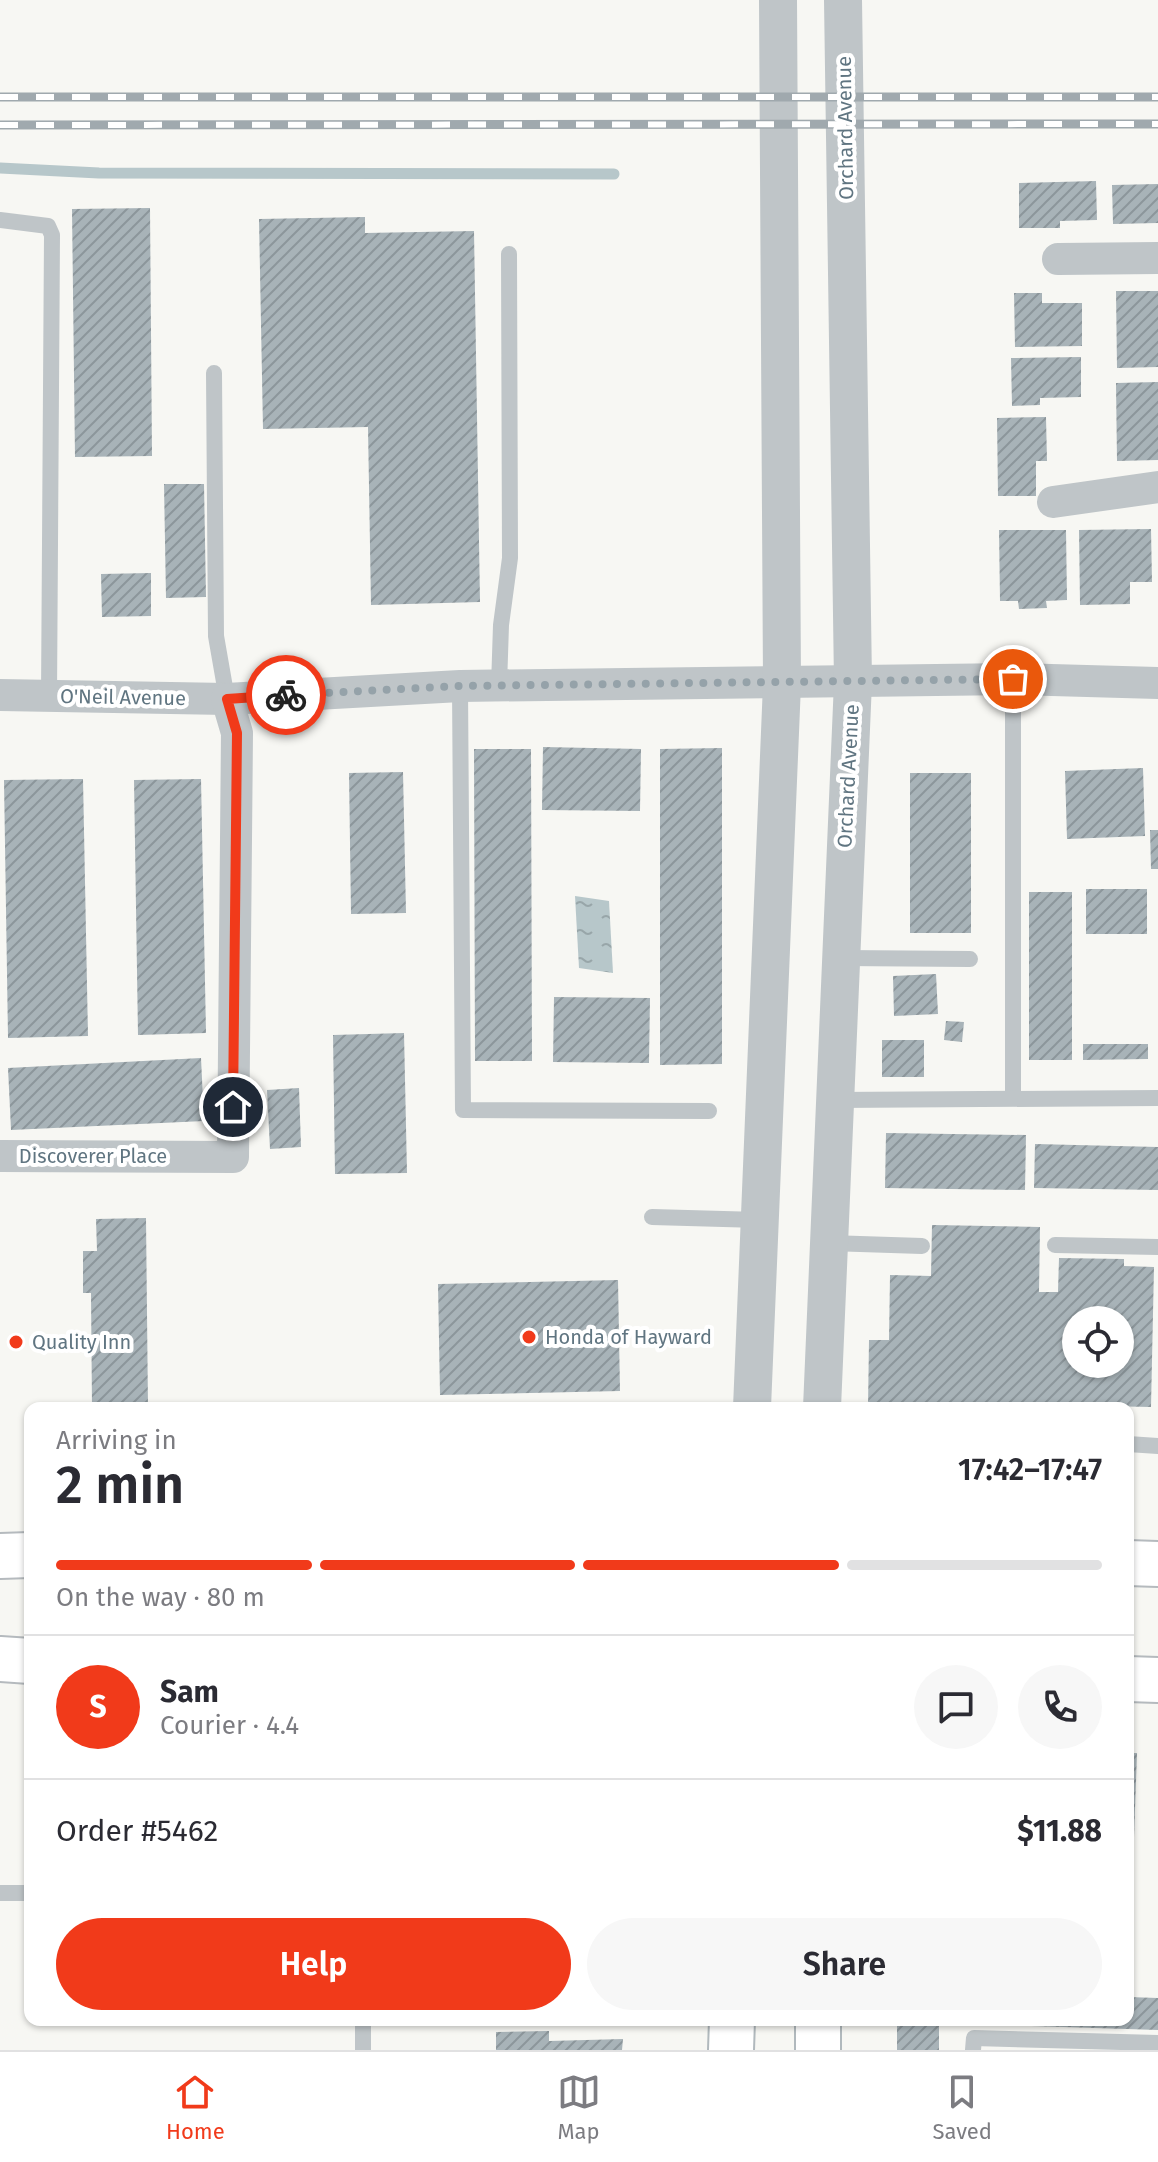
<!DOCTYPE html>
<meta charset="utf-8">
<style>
:root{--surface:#fff;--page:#f7f7f7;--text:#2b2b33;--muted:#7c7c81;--line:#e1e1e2;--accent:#f13a1a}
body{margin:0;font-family:"Fira Sans",sans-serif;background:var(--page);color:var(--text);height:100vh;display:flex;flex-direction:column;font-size:30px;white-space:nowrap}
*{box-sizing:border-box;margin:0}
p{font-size:26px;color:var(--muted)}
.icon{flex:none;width:44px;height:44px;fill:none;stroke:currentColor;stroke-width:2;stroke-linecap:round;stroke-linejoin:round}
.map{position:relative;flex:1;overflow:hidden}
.panel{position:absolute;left:24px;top:1402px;width:1110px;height:624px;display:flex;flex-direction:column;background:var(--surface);border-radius:16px;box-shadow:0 2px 6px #0004}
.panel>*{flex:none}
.fabs{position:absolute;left:1062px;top:1306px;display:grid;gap:16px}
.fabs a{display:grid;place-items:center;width:72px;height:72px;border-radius:50%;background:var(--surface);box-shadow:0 2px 6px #0004;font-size:40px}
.pin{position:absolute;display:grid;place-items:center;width:68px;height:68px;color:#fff;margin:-34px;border:4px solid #fff;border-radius:50%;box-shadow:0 2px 8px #0007}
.courier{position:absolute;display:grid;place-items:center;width:80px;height:80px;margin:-40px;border:6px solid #f13a1a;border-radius:50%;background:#fff;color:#222;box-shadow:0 2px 10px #0007}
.head em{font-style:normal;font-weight:600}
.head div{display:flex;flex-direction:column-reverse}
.head{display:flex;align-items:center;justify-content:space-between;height:136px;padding:0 32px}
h1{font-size:52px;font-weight:600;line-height:60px}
.bar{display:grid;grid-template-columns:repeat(4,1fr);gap:12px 8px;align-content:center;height:96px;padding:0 32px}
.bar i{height:10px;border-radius:6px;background:var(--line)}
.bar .selected{background:var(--accent)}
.bar p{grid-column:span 4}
.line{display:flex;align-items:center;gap:20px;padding:0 32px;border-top:2px solid var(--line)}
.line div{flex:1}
.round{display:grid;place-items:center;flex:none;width:84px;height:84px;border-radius:42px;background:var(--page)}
.button{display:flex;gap:16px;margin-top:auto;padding:16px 32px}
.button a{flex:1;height:92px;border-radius:48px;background:var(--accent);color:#fff;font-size:32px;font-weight:600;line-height:92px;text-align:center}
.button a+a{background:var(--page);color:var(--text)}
.dock{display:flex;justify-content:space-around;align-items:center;height:112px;border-top:2px solid var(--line);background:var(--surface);font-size:22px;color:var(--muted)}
.dock a{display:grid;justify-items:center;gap:4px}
.dock .selected{color:var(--accent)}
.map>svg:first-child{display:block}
</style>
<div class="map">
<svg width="1158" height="2050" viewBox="0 0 1158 2050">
<defs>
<pattern id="water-ripples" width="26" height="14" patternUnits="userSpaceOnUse" patternTransform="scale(2)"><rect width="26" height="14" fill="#b7c7ca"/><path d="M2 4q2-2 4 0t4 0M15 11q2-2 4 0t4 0" fill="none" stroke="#98a6a9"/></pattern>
<pattern id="building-hatch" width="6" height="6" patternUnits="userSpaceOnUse" patternTransform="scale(2)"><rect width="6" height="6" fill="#a8b3b8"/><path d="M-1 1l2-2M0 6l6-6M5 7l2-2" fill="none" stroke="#8c969b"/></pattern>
</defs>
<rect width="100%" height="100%" fill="#f7f7f3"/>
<!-- water -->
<polygon fill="url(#water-ripples)" points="575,896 609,901 613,973 579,968"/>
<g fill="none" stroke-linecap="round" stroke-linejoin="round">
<!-- stream -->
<polyline stroke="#b7c7ca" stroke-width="11" points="0,168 99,173 614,174"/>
</g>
<!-- building -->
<g fill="url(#building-hatch)" fill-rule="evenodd">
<polygon points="1096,181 1097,220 1060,221 1060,228 1019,228 1019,183"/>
<polygon points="1158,184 1158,223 1113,224 1112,185"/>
<polygon points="150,208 152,456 75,457 72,209"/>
<polygon points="365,217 365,233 474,231 480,602 371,605 368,427 263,429 259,219"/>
<polygon points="1116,291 1158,291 1158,367 1117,368"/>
<polygon points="1014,293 1042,293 1042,303 1082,303 1082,346 1015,347"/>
<polygon points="1081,357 1081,397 1040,398 1040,405 1012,406 1011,358"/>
<polygon points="1158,382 1158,460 1117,461 1116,383"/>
<polygon points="1046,417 1047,461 1036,461 1036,496 998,496 997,418"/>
<polygon points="164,484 204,484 206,597 166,598"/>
<polygon points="1151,529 1152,582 1130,582 1130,604 1080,605 1079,530"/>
<polygon points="999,530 1066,530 1067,600 1046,601 1047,608 1019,609 1018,601 1000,601"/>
<polygon points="151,573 151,616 102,617 101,574"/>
<polygon points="543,747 641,749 640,811 542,810"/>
<polygon points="722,748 722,1064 660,1065 660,749"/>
<polygon points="474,749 531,749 532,1061 475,1061"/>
<polygon points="1143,768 1145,836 1067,839 1065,771"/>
<polygon points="403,772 406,913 351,914 349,773"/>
<rect x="910" y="773" width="61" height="160"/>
<polygon points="83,779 88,1036 8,1038 4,780"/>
<polygon points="201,779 206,1033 138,1035 134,780"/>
<polygon points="1150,830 1158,830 1158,869 1151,869"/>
<rect x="1086" y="889" width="61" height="45"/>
<rect x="1029" y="892" width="43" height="168"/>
<polygon points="936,974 938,1014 894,1016 893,976"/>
<polygon points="554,997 650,998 649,1063 553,1062"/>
<polygon points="946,1021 964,1022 962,1042 944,1040"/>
<polygon points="404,1033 407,1173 335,1174 333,1035"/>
<rect x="882" y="1040" width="42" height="37"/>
<polygon points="1083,1044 1148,1044 1148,1059 1083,1060"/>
<polygon points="201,1058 204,1121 11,1130 8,1068"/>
<polygon points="299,1088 301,1147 270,1149 267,1090"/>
<polygon points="886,1133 1026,1135 1025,1190 885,1188"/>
<polygon points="1035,1144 1158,1147 1158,1190 1034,1188"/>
<polygon points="146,1218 148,1408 92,1408 91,1293 83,1293 83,1251 97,1251 96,1219"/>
<path d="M932 1225 1040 1227 1039 1292H1058L1059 1258 1124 1259V1266L1154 1267 1151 1407 1010 1404V1408H868L869 1340H889L890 1275 931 1276ZM1076 1320H1120V1364H1076Z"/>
<polygon points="618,1280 620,1391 440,1395 438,1284"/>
<polygon points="1128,1753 1137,1753 1133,1866 1128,1866"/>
<polygon points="1128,1997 1158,1998 1158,2030 939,2023 939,2050 897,2050 897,2020 1128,2020"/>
<polygon points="549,2031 549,2041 623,2039 622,2050 496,2050 496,2032"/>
</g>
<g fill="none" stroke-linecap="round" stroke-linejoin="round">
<defs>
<g id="secondary">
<polyline points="731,2050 732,2020"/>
<polyline points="818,2050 818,2020"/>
</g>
<g id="primary">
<polyline points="0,1556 30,1555"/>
<polyline points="1128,1563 1158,1564"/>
<polyline points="0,1659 30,1661"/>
<polyline points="1128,1679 1158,1680"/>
</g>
</defs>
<!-- secondary casing -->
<use href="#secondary" stroke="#b1b9bd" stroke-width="48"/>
<!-- primary casing -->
<use href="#primary" stroke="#b5babe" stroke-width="48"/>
<!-- service -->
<g stroke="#bfc5c8" stroke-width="16">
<polyline points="0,220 48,226 52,235 49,697"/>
<polyline points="214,373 216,636 227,699"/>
<polyline points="1013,679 1013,1097"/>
<polyline points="460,686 463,1110 709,1111"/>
<polyline points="499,686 501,625 510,558 509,254"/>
<polyline points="842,958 970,959"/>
<polyline points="836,1100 1158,1098"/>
<polyline points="652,1217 759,1220"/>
<polyline points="829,1243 922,1246"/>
<polyline points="1055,1245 1158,1247"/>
<polyline points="1128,1444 1158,1446"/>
<polyline points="0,1893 30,1893"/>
<polyline points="363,2050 363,2020"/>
<polyline points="973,2050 974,2038 1158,2043"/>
</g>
<!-- minor -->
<g stroke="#bfc5c8" stroke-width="32">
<polyline points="1058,259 1158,258"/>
<polyline points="1053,502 1158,487"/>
<polyline points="0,695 227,699 460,686 1013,679 1158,683"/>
<polyline points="0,1156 233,1157 237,733 227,699"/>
</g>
<!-- tertiary -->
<g stroke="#bfc5c8" stroke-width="38">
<polyline points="752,1408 782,684 778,0"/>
<polyline points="822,1408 853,682 843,0"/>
</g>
<!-- secondary -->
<use href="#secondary" stroke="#fff" stroke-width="44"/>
<!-- primary -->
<use href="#primary" stroke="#fff" stroke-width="44"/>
<defs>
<g id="rail">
<polyline points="0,97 1158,97"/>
<polyline points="0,125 1158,124"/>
</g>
</defs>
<!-- rail casing -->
<use href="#rail" stroke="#a0a9ae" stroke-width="9"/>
<!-- rail -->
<use href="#rail" stroke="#fff" stroke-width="6" stroke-dasharray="18" stroke-linecap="butt"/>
</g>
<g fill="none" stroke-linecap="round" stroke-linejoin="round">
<!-- done -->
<polyline stroke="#95a2a9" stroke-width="8" stroke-dasharray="0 14.4" points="286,695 460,686 1013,679"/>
<!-- route -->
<polyline stroke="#f13a1a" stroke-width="10" points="233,1107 237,733 227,699 286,695"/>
</g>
<!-- markers -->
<g fill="#f13a1a" stroke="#fff" stroke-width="3">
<circle cx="529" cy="1337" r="8"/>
<circle cx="16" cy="1342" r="8"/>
</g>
<g text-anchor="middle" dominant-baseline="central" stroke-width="8" stroke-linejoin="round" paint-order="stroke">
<!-- street labels -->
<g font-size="20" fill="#607581" stroke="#fff">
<text transform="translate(845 128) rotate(-91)">Orchard Avenue</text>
<text transform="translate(123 697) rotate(1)">O'Neil Avenue</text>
<text transform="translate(848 776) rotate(-87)">Orchard Avenue</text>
<text x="93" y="1156">Discoverer Place</text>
</g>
<!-- poi labels -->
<g font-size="20" fill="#607581" stroke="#fff" text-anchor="start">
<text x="545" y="1337">Honda of Hayward</text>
<text x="32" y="1342">Quality Inn</text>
</g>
</g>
</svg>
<div class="fabs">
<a><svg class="icon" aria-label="locate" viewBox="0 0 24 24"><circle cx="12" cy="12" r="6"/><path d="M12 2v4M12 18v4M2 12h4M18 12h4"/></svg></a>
</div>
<div class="pin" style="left:1013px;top:679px;background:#ea580c"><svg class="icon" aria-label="bag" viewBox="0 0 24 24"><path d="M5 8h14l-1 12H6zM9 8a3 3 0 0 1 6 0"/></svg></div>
<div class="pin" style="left:233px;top:1107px;background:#1f2937"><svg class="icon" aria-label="home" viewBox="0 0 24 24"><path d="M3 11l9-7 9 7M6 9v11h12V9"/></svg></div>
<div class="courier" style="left:286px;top:695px"><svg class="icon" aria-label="bike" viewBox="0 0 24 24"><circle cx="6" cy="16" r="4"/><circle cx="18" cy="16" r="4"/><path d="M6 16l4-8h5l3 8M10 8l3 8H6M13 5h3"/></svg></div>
<section class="panel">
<div class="head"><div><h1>2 min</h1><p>Arriving in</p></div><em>17:42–17:47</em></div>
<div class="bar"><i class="selected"></i><i class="selected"></i><i class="selected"></i><i></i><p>On the way · 80 m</p></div>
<div class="line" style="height:144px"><b class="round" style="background:var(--accent);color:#fff">S</b><div><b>Sam</b><p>Courier · 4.4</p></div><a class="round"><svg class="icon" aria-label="chat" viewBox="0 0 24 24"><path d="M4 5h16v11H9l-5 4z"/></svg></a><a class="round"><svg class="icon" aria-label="phone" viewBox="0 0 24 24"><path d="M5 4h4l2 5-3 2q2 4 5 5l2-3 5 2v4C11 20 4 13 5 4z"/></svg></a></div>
<div class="line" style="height:104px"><div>Order #5462</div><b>$11.88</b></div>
<div class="button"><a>Help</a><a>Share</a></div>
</section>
</div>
<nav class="dock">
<a class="selected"><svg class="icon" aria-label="home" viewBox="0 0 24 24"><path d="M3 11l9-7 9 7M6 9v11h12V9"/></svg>Home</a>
<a><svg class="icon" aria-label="map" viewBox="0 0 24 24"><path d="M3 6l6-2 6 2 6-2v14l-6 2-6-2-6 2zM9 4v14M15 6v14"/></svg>Map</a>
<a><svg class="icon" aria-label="saved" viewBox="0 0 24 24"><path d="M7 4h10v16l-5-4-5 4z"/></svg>Saved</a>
</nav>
